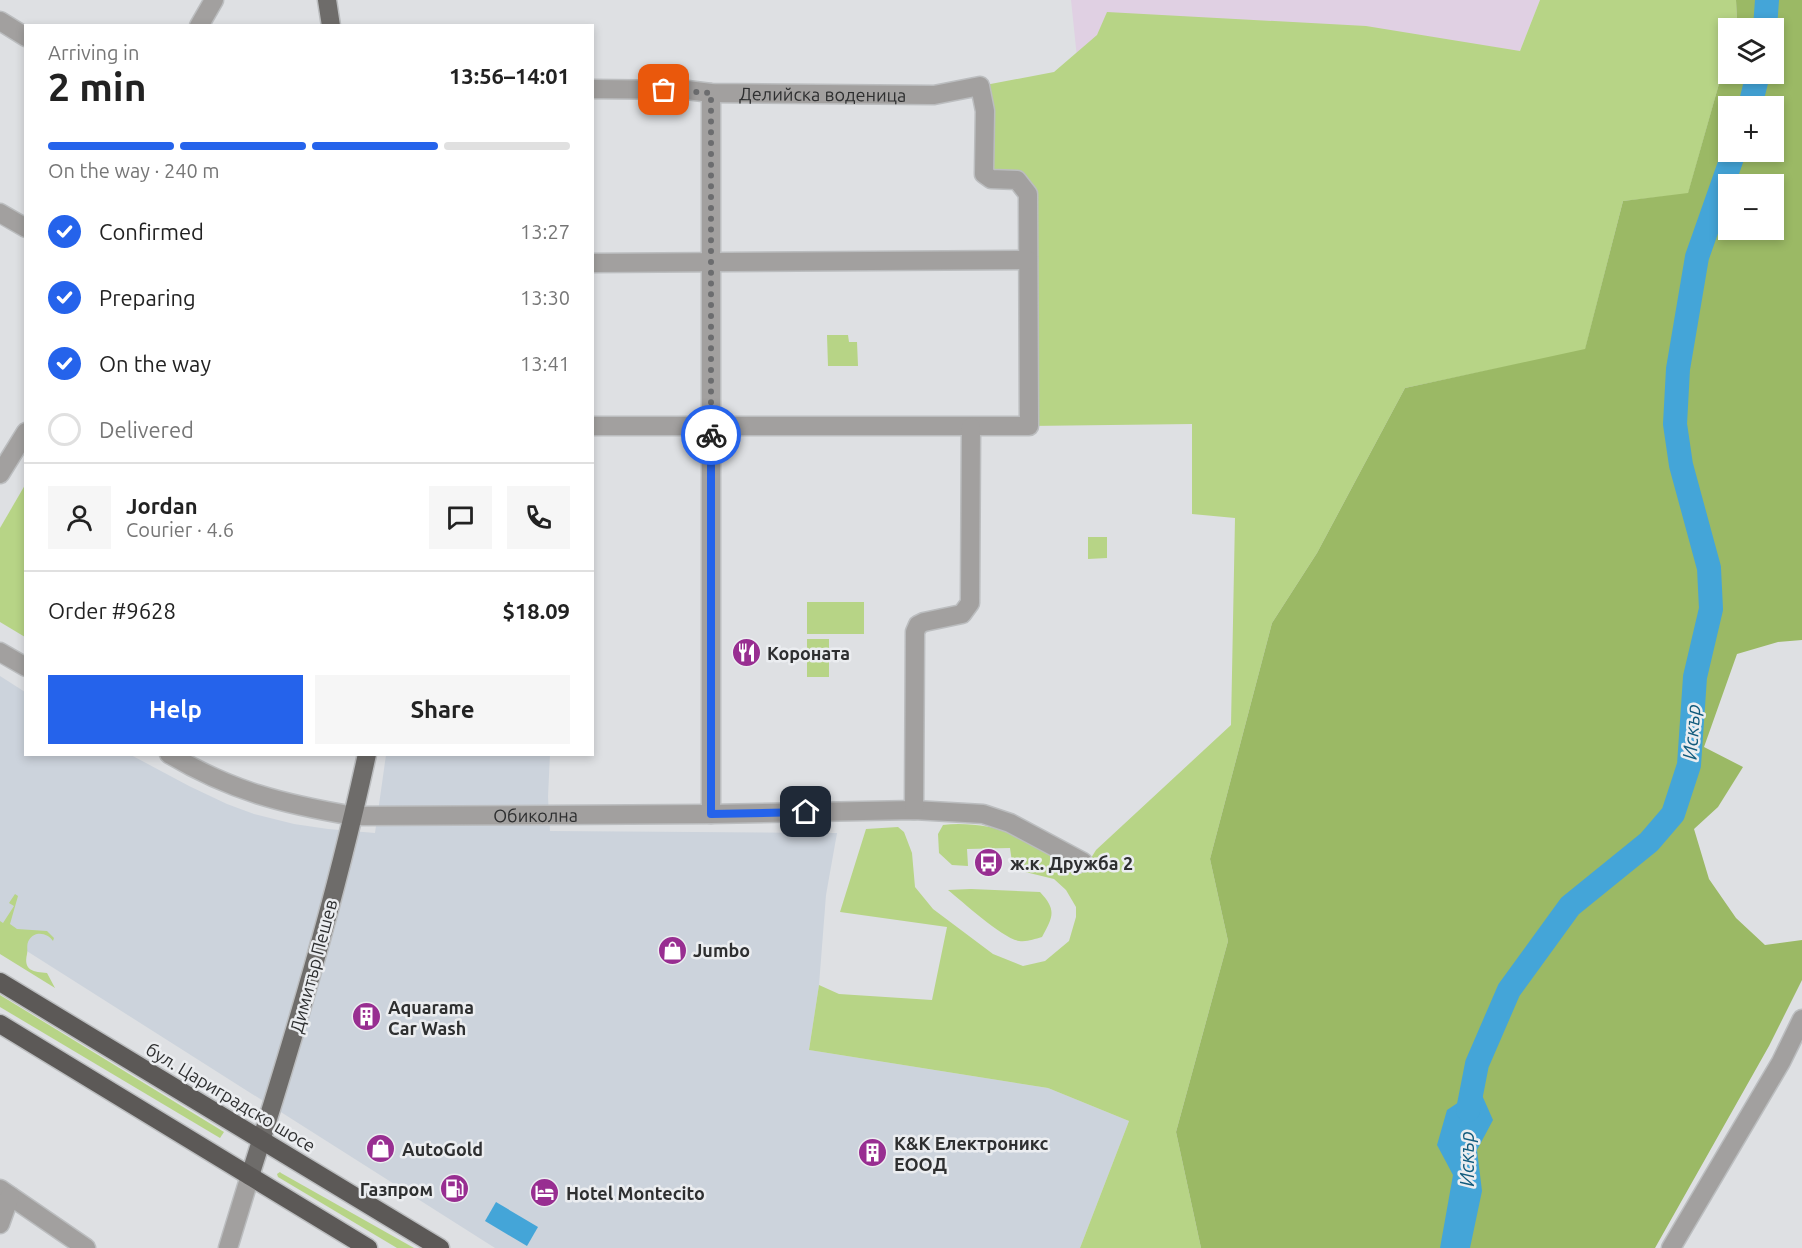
<!DOCTYPE html>
<meta charset="utf-8">
<style>
:root{--surface:#fff;--page:#f6f6f6;--text:#222;--muted:#767676;--line:#e0e0e0;--accent:#2563eb}
body{margin:0;font-family:Ubuntu,sans-serif;background:var(--page);color:var(--text);height:100vh;display:flex;flex-direction:column;font-size:22px;white-space:nowrap}
*{box-sizing:border-box;margin:0}
p{font-size:20px;color:var(--muted)}
.icon{flex:none;width:33px;height:33px;fill:none;stroke:currentColor;stroke-width:2;stroke-linecap:round;stroke-linejoin:round}
.map{position:relative;flex:1;overflow:hidden}
.details{position:absolute;left:24px;top:24px;width:570px;height:732px;display:flex;flex-direction:column;background:var(--surface);border-radius:0px;box-shadow:0 3px 9px #0003}
.details>*{flex:none}
.buttons{position:absolute;left:1718px;top:18px;display:grid;gap:12px}
.buttons a{display:grid;place-items:center;width:66px;height:66px;border-radius:0px;background:var(--surface);box-shadow:0 3px 9px #0003;font-size:30px}
.pin{position:absolute;display:grid;place-items:center;width:51px;height:51px;color:#fff;margin:-26px;border-radius:12px;box-shadow:0 3px 9px #0006}
.courier{position:absolute;display:grid;place-items:center;width:60px;height:60px;margin:-30px;border:4px solid #2563eb;border-radius:50%;background:#fff;color:#222;box-shadow:0 2px 8px #0007}
.overview em{font-style:normal;font-weight:700}
.overview div{display:flex;flex-direction:column-reverse}
.overview{display:flex;align-items:center;justify-content:space-between;height:102px;padding:0 24px}
h1{font-size:39px;font-weight:700;line-height:45px}
.bar{display:grid;grid-template-columns:repeat(4,1fr);gap:9px 6px;align-content:center;height:72px;padding:0 24px}
.bar i{height:8px;border-radius:4px;background:var(--line)}
.bar .selected{background:var(--accent)}
.bar p{grid-column:span 4}
.line{display:flex;align-items:center;gap:15px;padding:0 24px;border-top:2px solid var(--line)}
.line div{flex:1}
.round{display:grid;place-items:center;flex:none;width:63px;height:63px;border-radius:0px;background:var(--page)}
ol{padding:0 24px;list-style:none}
li{display:flex;align-items:center;gap:18px;height:66px}
li p{margin-inline-start:auto}
li .icon{padding:6px;border-radius:50%;background:var(--accent);color:#fff;stroke-width:4}
li:last-child{color:var(--muted)}
li i{width:33px;height:33px;border:3px solid var(--line);border-radius:50%}
.cta{display:flex;gap:12px;margin-top:auto;padding:12px 24px}
.cta a{flex:1;height:69px;border-radius:0px;background:var(--accent);color:#fff;font-size:24px;font-weight:700;line-height:69px;text-align:center}
.cta a+a{background:var(--page);color:var(--text)}
.map>svg:first-child{display:block}
</style>
<div class="map">
<svg width="1802" height="1248" viewBox="0 0 1802 1248">
<rect width="100%" height="100%" fill="#dee0e3"/>
<!-- built -->
<polygon fill="#ccd3dc" points="0,676 25,692 26,754 131,755 189,786 227,804 254,814 294,824 328,829 375,833 386,755 550,754 548,797 550,831 837,833 826,895 819,985 809,1050 1048,1088 1129,1121 1080,1248 495,1248 0,934"/>
<!-- industrial -->
<polygon fill="#e0d0e3" points="1071,0 1540,0 1520,51 1079,77"/>
<!-- green -->
<g fill="#b7d486">
<path d="M1540 0H1736L1737 22 1735 28H1728V52L1688 194 1623 201 1585 350 1405 388 1317 553 1272 623 1210 859 1228 941 1176 1132 1201 1248H1080L1129 1121 1048 1088 809 1050 819 985 839 994 932 1000 947 927 840 912 866 829 898 827 904 832 912 853 915 887 933 909 993 954 1023 966 1045 961 1069 941 1076 917V907L1066 890 1054 879 1013 869 1010 848 967 849 968 866 952 865 939 853 938 834 943 825C973 821 1017 830 1043 847 1056 855 1068 865 1081 874L1096 850 1231 725 1235 518 1192 514V424L1029 426 1028 195 991 179 980 86 1054 72 1097 35 1107 12 1366 26 1520 51Z"/>
<polygon points="827,335 848,335 849,342 857,342 858,366 828,366"/>
<polygon points="25,485 25,637 0,622 0,528"/>
<polygon points="1088,537 1107,537 1107,558 1088,559"/>
<rect x="807" y="602" width="57" height="32"/>
<rect x="807" y="639" width="22" height="38"/>
<path d="M971 889 1040 892C1057 910 1053 917 1042 937 1034 939 1028 942 1019 941 1002 938 963 902 948 890Z"/>
<path d="M15 894 18 896 10 924 17 929 47 931 54 938 53 941C48 933 35 930 29 940 26 945 28 949 27 954 23 971 34 972 47 973L55 988 0 954V921L3 923 14 906 9 903Z"/>
<polygon points="0,995 224,1132 220,1138 0,1007"/>
<polygon points="280,1172 281,1173 414,1248 397,1248 278,1177 277,1174"/>
</g>
<!-- forest -->
<path fill="#9bb965" fill-rule="evenodd" d="M1736 0H1802V640L1778 642 1737 654 1704 747 1743 767 1718 807 1694 829 1709 879 1736 918 1765 945 1802 940V980L1769 1046 1655 1248H1201L1176 1132 1228 941 1210 859 1272 623 1317 553 1405 388 1585 349 1623 201 1688 193 1728 52V74H1773V28H1735L1737 22ZM1728 106H1773V152H1728ZM1728 184H1773V230H1728Z"/>
<!-- water -->
<g fill="#44a5d8">
<polygon points="1474,1077 1493,1120 1477,1150 1482,1191 1470,1248 1440,1248 1453,1175 1437,1145 1447,1110 1462,1100"/>
<polygon points="496,1202 538,1227 527,1246 485,1221"/>
</g>
<g fill="none" stroke-linecap="round" stroke-linejoin="round">
<!-- river -->
<g stroke="#44a5d8" stroke-width="24">
<polyline points="1765,28 1767,0"/>
<polyline points="1750,106 1758,74"/>
<polyline points="1468,1110 1477,1064 1509,990 1570,906 1649,842 1673,814 1689,765 1695,677 1711,609 1709,568 1681,465 1675,424 1678,369 1697,257 1734,152"/>
</g>
<defs>
<g id="minor">
<polyline points="0,21 26,37"/>
<polyline points="199,26 214,0"/>
<path id="s1" d="M592 89 687 90 711 93 934 95 980 86 985 111 984 174 991 179 1017 180 1028 194 1029 426H592"/>
<polyline points="711,93 711,814"/>
<polyline points="0,213 26,228"/>
<polyline points="592,263 1028,260"/>
<polyline points="0,474 26,432"/>
<polyline points="0,652 26,667"/>
<path id="s2" d="M169 754C231 791 283 804 354 816L711 814 914 810 983 814 1010 823 1083 862"/>
<polyline points="914,810 915,632 918,625 924,622 962,614 970,603 971,427"/>
<polyline points="0,1189 86,1248"/>
<polyline points="0,1224 10,1196"/>
<polyline points="228,1248 250,1176"/>
<polyline points="1671,1248 1781,1062 1802,1019"/>
</g>
<g id="major">
<polyline points="327,0 331,26"/>
<path d="M250 1176C294 1037 336 897 367 754"/>
</g>
<g id="highway">
<polyline points="0,982 440,1248"/>
<polyline points="0,1024 368,1248"/>
</g>
</defs>
<!-- minor casing -->
<use href="#minor" stroke="#bbbdbf" stroke-width="21"/>
<!-- major casing -->
<use href="#major" stroke="#bbbdbf" stroke-width="21"/>
<!-- highway casing -->
<use href="#highway" stroke="#bbbdbf" stroke-width="21"/>
<!-- minor -->
<use href="#minor" stroke="#a2a09f" stroke-width="18"/>
<!-- major -->
<use href="#major" stroke="#6e6c6a" stroke-width="18"/>
<!-- highway -->
<use href="#highway" stroke="#5c5957" stroke-width="18"/>
</g>
<g fill="none" stroke-linecap="round" stroke-linejoin="round">
<!-- done -->
<polyline stroke="#6c6d6f" stroke-width="6" stroke-dasharray="0 10.8" points="664,90 711,93 711,435"/>
<!-- route -->
<polyline stroke="#2563eb" stroke-width="8" points="711,435 711,814 806,812"/>
</g>
<!-- icons -->
<defs>
<symbol id="restaurant-disc" viewBox="-11 -11 22 22"><circle r="9.5" fill="#982e91" stroke="#ebedf0"/><path d="M-5-6h1v4h1v-4h1v4h1v-4h1v5L-1.5 .5V6h-2V.5L-5-1ZM5-6V6H3V1.5H1.5Q1.5-4 5-6Z" fill="#fff"/></symbol>
<symbol id="bus-disc" viewBox="-11 -11 22 22"><circle r="9.5" fill="#982e91" stroke="#ebedf0"/><path d="M-5-6H5V4H4V6H2V4H-2V6H-4V4H-5ZM-3.5-4V0h7V-4ZM-3.5 1.2v1.5H-2V1.2ZM2 1.2v1.5H3.5V1.2Z" fill="#fff"/></symbol>
<symbol id="shop-disc" viewBox="-11 -11 22 22"><circle r="9.5" fill="#982e91" stroke="#ebedf0"/><path d="M-5-2.5h2.3a2.7 3.5 0 0 1 5.4 0H5L5.5 6h-11ZM-1.5-2.5h3a1.5 2.3 0 0 0-3 0Z" fill="#fff"/></symbol>
<symbol id="building-disc" viewBox="-11 -11 22 22"><circle r="9.5" fill="#982e91" stroke="#ebedf0"/><path d="M-4-6H4V6H1V3H-1V6H-4ZM-2.5-4.3h1.7v1.8h-1.7ZM.8-4.3h1.7v1.8H.8ZM-2.5-1h1.7V.8h-1.7ZM.8-1h1.7V.8H.8Z" fill="#fff"/></symbol>
<symbol id="fuel-disc" viewBox="-11 -11 22 22"><circle r="9.5" fill="#982e91" stroke="#ebedf0"/><path d="M-5.5-6h7V0h2V4h1.3V-2.5L3-4.5l.8-.8L6-3V5H2.5V1h-1V6h-7ZM-4.2-4.7v3.2H.2V-4.7Z" fill="#fff"/></symbol>
<symbol id="hotel-disc" viewBox="-11 -11 22 22"><circle r="9.5" fill="#982e91" stroke="#ebedf0"/><path d="M-6-4.5h1.5V1H6V5H4.5V3h-9V5H-6ZM-4 0a1.8 1.8 0 1 1 3.6 0ZM.5 0V-2.5h3Q6-2.5 6 0Z" fill="#fff"/></symbol>
</defs>
<g fill-rule="evenodd">
<use href="#restaurant-disc" x="730" y="636" width="33" height="33"/>
<use href="#bus-disc" x="972" y="846" width="33" height="33"/>
<use href="#shop-disc" x="656" y="934" width="33" height="33"/>
<use href="#building-disc" x="350" y="1000" width="33" height="33"/>
<use href="#shop-disc" x="364" y="1132" width="33" height="33"/>
<use href="#building-disc" x="856" y="1136" width="33" height="33"/>
<use href="#fuel-disc" x="438" y="1172" width="33" height="33"/>
<use href="#hotel-disc" x="528" y="1176" width="33" height="33"/>
</g>
<g text-anchor="middle" dominant-baseline="central" stroke-width="5" stroke-linejoin="round" paint-order="stroke">
<!-- street labels -->
<g font-size="18" fill="#2e2f30" stroke="#ebedf0">
<text stroke="none"><textPath href="#s1" startOffset="231">Делийска воденица</textPath></text>
<text stroke="none"><textPath href="#s2" startOffset="378">Обиколна</textPath></text>
<text transform="translate(313 966) rotate(-75)">Димитър Пешев</text>
<text transform="translate(231 1097) rotate(31)">бул. Цариградско шосе</text>
</g>
<!-- poi labels -->
<g font-size="18" font-weight="bold" fill="#2e2f30" stroke="#ebedf0" text-anchor="start">
<text x="767" y="653">Короната</text>
<text x="1010" y="863">ж.к. Дружба 2</text>
<text x="693" y="950">Jumbo</text>
<text x="388" y="1007">Aquarama<tspan x="388" dy="21">Car Wash</tspan></text>
<text x="894" y="1143">K&amp;K Електроникс<tspan x="894" dy="21">ЕООД</tspan></text>
<text x="402" y="1149">AutoGold</text>
<text x="433" y="1189" text-anchor="end">Газпром</text>
<text x="566" y="1193">Hotel Montecito</text>
</g>
<!-- water labels -->
<g font-size="20" font-style="italic" fill="#115b7d" stroke="#ebedf0">
<text transform="translate(1691 732) rotate(-86)">Искър</text>
<text transform="translate(1466 1159) rotate(-90)">Искър</text>
</g>
</g>
</svg>
<div class="buttons">
<a><svg class="icon" aria-label="layers" viewBox="0 0 24 24"><path d="M12 4l9 5-9 5-9-5zM3 14l9 5 9-5"/></svg></a>
<a>+</a>
<a>−</a>
</div>
<div class="pin" style="left:664px;top:90px;background:#ea580c"><svg class="icon" aria-label="bag" viewBox="0 0 24 24"><path d="M5 8h14l-1 12H6zM9 8a3 3 0 0 1 6 0"/></svg></div>
<div class="pin" style="left:806px;top:812px;background:#1f2937"><svg class="icon" aria-label="home" viewBox="0 0 24 24"><path d="M3 11l9-7 9 7M6 9v11h12V9"/></svg></div>
<div class="courier" style="left:711px;top:435px"><svg class="icon" aria-label="bike" viewBox="0 0 24 24"><circle cx="6" cy="16" r="4"/><circle cx="18" cy="16" r="4"/><path d="M6 16l4-8h5l3 8M10 8l3 8H6M13 5h3"/></svg></div>
<section class="details">
<div class="overview"><div><h1>2 min</h1><p>Arriving in</p></div><em>13:56–14:01</em></div>
<div class="bar"><i class="selected"></i><i class="selected"></i><i class="selected"></i><i></i><p>On the way · 240 m</p></div>
<ol>
<li><svg class="icon" aria-label="check" viewBox="0 0 24 24"><path d="M5 12l5 5 9-10"/></svg>Confirmed<p>13:27</p></li>
<li><svg class="icon" aria-label="check" viewBox="0 0 24 24"><path d="M5 12l5 5 9-10"/></svg>Preparing<p>13:30</p></li>
<li><svg class="icon" aria-label="check" viewBox="0 0 24 24"><path d="M5 12l5 5 9-10"/></svg>On the way<p>13:41</p></li>
<li><i></i>Delivered</li>
</ol>
<div class="line" style="height:108px"><a class="round"><svg class="icon" aria-label="person" viewBox="0 0 24 24"><circle cx="12" cy="8" r="4"/><path d="M4 21q1-7 8-7t8 7"/></svg></a><div><b>Jordan</b><p>Courier · 4.6</p></div><a class="round"><svg class="icon" aria-label="chat" viewBox="0 0 24 24"><path d="M4 5h16v11H9l-5 4z"/></svg></a><a class="round"><svg class="icon" aria-label="phone" viewBox="0 0 24 24"><path d="M5 4h4l2 5-3 2q2 4 5 5l2-3 5 2v4C11 20 4 13 5 4z"/></svg></a></div>
<div class="line" style="height:78px"><div>Order #9628</div><b>$18.09</b></div>
<div class="cta"><a>Help</a><a>Share</a></div>
</section>
</div>
